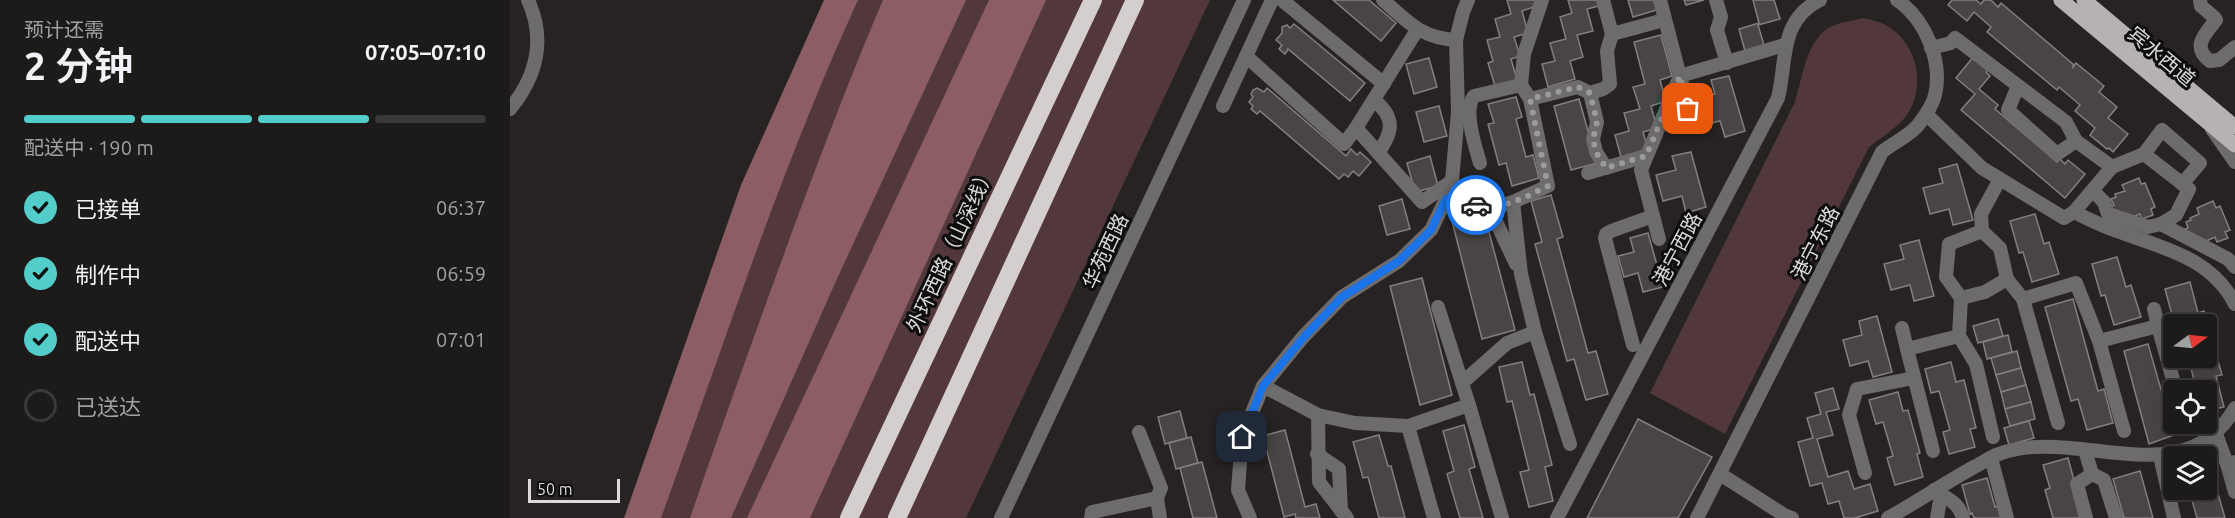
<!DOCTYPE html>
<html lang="zh">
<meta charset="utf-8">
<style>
:root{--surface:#1d1a1a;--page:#2a2727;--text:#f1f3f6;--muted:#a0a1a2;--line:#3b3839;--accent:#53cdca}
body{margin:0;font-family:Ubuntu,"Noto Sans SC",sans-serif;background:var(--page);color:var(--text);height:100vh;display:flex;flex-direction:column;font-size:22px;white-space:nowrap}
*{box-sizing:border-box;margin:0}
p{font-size:20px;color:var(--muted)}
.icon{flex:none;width:33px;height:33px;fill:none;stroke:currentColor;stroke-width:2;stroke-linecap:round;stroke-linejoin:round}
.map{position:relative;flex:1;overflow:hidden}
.panel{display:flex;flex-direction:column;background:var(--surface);width:510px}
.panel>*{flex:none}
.needle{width:39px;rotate:75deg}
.fabs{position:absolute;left:1653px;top:314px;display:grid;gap:12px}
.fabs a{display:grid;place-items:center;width:54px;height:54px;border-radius:6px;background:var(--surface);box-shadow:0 6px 24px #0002,0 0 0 2px var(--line);font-size:30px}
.scale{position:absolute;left:18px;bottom:15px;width:92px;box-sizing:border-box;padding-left:6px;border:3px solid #dddada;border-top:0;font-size:16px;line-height:21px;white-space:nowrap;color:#dddada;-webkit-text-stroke:4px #0e0d0d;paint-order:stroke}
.pin{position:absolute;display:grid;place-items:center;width:51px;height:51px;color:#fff;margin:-26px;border-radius:12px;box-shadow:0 3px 9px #0006}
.courier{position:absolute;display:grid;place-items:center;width:60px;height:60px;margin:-30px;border:4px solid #1a73e8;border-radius:50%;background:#fff;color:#222;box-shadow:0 2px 8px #0007}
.headline em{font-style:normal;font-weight:600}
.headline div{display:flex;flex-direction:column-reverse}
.headline{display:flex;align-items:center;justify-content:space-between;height:102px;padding:0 24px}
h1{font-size:39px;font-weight:600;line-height:45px}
.bar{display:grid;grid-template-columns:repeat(4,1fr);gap:9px 6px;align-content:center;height:72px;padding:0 24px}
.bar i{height:8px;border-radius:4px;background:var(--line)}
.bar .on{background:var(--accent)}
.bar p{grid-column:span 4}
ol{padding:0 24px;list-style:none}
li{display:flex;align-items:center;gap:18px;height:66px}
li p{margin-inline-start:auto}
li .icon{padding:6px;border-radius:50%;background:var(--accent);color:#111;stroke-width:4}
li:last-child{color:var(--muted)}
li i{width:33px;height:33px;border:3px solid var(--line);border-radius:50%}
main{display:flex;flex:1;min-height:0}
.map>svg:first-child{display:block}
</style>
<main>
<section class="panel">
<div class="headline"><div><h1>2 分钟</h1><p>预计还需</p></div><em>07:05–07:10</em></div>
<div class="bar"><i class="on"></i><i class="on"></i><i class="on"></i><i></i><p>配送中 · 190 m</p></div>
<ol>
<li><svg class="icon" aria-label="check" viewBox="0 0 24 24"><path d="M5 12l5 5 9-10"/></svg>已接单<p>06:37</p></li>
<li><svg class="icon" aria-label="check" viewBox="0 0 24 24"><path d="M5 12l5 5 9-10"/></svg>制作中<p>06:59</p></li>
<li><svg class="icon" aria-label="check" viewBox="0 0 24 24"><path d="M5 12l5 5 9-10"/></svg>配送中<p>07:01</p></li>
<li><i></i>已送达</li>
</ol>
</section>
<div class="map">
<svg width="1725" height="518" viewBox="0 0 1725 518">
<rect width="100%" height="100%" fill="#272323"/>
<!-- green -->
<g fill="#52383a">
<polygon points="325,0 700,0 456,518 128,518"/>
<path d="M1353 18C1361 20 1372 22 1379 27 1406 44 1415 82 1400 110 1392 125 1373 136 1359 147L1215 434 1140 393 1285 102C1292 79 1295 49 1313 32 1322 23 1341 21 1353 18Z"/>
</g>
<!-- water -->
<g fill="#8c5e63">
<path d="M314 0H348C271 168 214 344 151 518H114L231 185Z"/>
<path d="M373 0H456L326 281 221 518H180C215 416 252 314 289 213 316 141 343 70 373 0Z"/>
<polygon points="479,0 536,0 300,518 237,518"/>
</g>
<!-- building -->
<g fill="#494545" stroke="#847f7f" stroke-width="1.5">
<polygon points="823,0 859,0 886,23 871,41"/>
<polygon points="997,0 1026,0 1027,6 1012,11 1018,33 1004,37 1010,56 1001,59 1007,80 985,86 978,63 983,61 977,40 990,37 985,19 1001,14"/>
<polygon points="1058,0 1087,0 1089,6 1077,9 1083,31 1067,35 1073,57 1060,61 1065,79 1038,87 1032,64 1045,61 1040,43 1056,39 1050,17 1062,13"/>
<polygon points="1118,0 1147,0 1150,9 1123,17"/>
<polygon points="1174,0 1194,0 1176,5"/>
<polygon points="1243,0 1264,0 1270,19 1248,25 1254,45 1235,51 1229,29 1249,23"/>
<polygon points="1442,0 1466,0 1471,4 1474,0 1481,0 1488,7 1491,3 1563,64 1563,67 1566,63 1594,86 1589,92 1607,107 1598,118 1618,134 1603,152 1599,148 1597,149 1580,135 1585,128 1565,111 1570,105 1549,87 1547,90 1477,32 1481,27 1464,12 1457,21 1438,5"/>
<polygon points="784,24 855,83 840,101 778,49 775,54 769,49 772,45 766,40 772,33 772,27 777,25 780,28"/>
<polygon points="1151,35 1162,76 1150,80 1156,101 1141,106 1147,128 1133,132 1138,149 1111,157 1105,135 1119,131 1114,113 1130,109 1123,87 1135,84 1124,42"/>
<polygon points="1464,56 1479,69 1476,72 1480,76 1469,89 1488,105 1485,109 1547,162 1550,159 1555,164 1558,160 1575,174 1555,198 1451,110 1465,94 1446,78"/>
<polygon points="919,58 927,87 904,94 896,64"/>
<polygon points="1219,76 1235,131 1215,137 1210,121 1192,125 1185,99 1205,94 1201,80"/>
<polygon points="747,88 754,92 757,88 836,156 841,149 847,155 850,152 861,162 849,176 843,171 838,177 834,174 829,179 750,111 747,114 741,109 743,106 739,102 743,97 741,94 743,90"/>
<polygon points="1006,97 1012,117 1006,119 1016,157 1023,155 1029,178 1002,186 996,163 989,165 978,124 984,123 978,104"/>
<polygon points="1069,99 1087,163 1061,170 1044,106"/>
<polygon points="929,106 937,136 914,142 906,112"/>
<polygon points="1181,152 1196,207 1176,213 1172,196 1153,201 1146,175 1166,170 1162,156"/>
<polygon points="920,156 928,186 905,192 897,163"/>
<polygon points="1447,164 1463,220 1443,225 1439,209 1420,214 1413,188 1433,183 1429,169"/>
<polygon points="1629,178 1631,184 1635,183 1645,207 1641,209 1643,215 1632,219 1630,214 1615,220 1598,207 1604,205 1601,199 1606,197 1605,194 1615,191 1612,185"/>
<polygon points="1041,195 1053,237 1047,239 1078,353 1086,351 1098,394 1076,400 1064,359 1057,361 1025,244 1032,242 1021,201"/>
<polygon points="892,199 900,229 877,235 869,206"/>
<polygon points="1703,201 1706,208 1710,206 1720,230 1715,232 1718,238 1707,242 1705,237 1690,244 1673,230 1678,228 1676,222 1681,220 1680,218 1689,214 1687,208"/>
<polygon points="974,213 1005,330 972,339 942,221"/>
<polygon points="1525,214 1534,244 1539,242 1549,274 1522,282 1513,252 1509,253 1500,221"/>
<polygon points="1138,233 1153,287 1133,292 1128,273 1114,277 1108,256 1124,252 1120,238"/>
<polygon points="1409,240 1424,296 1404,301 1400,285 1381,290 1374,264 1394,259 1390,245"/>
<polygon points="1607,257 1616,287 1621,285 1631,317 1604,325 1595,295 1591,296 1582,264"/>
<polygon points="912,278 942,395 910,405 880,286"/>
<polygon points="1680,282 1688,313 1694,311 1712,375 1706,376 1714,407 1696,411 1696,390 1682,390 1680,381 1684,380 1678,357 1696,357 1696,324 1664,322 1655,289"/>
<polygon points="1563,299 1588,391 1594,389 1603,423 1577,430 1568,399 1561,401 1535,307"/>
<polygon points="1367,316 1382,372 1363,377 1358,361 1340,366 1333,340 1352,335 1349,321"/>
<polygon points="1488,319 1493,336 1468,343 1463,326"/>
<polygon points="1498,335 1502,352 1477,359 1473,342"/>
<polygon points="1638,344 1664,435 1639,444 1614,351"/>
<polygon points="1507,351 1511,368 1486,375 1481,358"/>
<polygon points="1012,362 1020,395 1024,394 1042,465 1035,467 1043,501 1019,507 1010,472 1019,470 1002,401 997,402 989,367"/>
<polygon points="1441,362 1446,382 1454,380 1466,428 1460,429 1465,447 1439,454 1433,432 1440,430 1429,391 1421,393 1415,369"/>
<polygon points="1511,368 1516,385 1491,392 1486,375"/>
<polygon points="1516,385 1521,402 1495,409 1491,392"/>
<polygon points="1323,388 1329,409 1316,412 1323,435 1307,439 1318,477 1338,471 1344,489 1360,484 1368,511 1345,518 1334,518 1329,501 1318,504 1312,483 1300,486 1288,442 1303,438 1297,418 1311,414 1305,393"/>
<polygon points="1388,392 1393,411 1398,410 1410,453 1407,454 1413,477 1385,485 1377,458 1383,456 1373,422 1366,424 1359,400"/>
<polygon points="1521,402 1525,419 1500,426 1495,409"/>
<polygon points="670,411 677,438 655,444 648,417"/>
<polygon points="1128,419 1202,457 1168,518 1077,518"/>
<polygon points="1519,421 1524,438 1499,445 1494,428"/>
<polygon points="954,425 965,467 959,469 973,518 950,518 937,474 944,471 933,431"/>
<polygon points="775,430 795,507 806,504 810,518 786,518 785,514 774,517 753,436"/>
<polygon points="869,435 878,466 881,466 895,518 869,518 858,477 853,478 843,442"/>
<polygon points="681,437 688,463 666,469 659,443"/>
<polygon points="1558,458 1565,484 1570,518 1543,518 1535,490 1540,488 1533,465"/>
<polygon points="692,462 707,518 683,518 670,468"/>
<polygon points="1630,471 1643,518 1614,518 1603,479"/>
<polygon points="1477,478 1485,507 1488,506 1492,518 1464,518 1462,513 1460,514 1452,485"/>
<polygon points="1705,483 1715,518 1687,518 1679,490 1696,489 1696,485"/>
</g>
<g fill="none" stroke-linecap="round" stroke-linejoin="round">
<!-- minor -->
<g stroke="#6d6b6b" stroke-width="14">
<polyline points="772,0 874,84"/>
<path d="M873 0C898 22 911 38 946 40"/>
<polyline points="1093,0 1102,34 1154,20"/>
<polyline points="1150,0 1183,126"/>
<polyline points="1206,0 1211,17 1207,30 1217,63"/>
<path d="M1690 0 1691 6 1704 17 1706 20C1695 34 1681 47 1700 61L1709 60 1725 47"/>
<polyline points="1421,48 1441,43 1445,38 1556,122 1566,141 1602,167"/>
<polyline points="736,56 834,144 846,128 907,30"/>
<polyline points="1508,86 1498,110 1547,154 1566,141"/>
<polyline points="1080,93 1087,122 1083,139 1086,152 1096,168"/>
<polyline points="1020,99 1068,87 1080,93 1093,89 1100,84 1097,51 1102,34"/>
<path d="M864 100C886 118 883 132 868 153"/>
<polyline points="713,106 762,0"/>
<path d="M0 109C27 76 36 40 18 0"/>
<path d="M1416 114 1472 168 1554 218 1564 212C1578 219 1592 226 1607 231 1652 248 1701 257 1725 304"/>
<polyline points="846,128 912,202 942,181"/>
<polyline points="1702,129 1725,162"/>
<polyline points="1634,154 1652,130 1690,163 1672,184"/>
<path d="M970 163C965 146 953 110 964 96L1011 85"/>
<polyline points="1078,173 1136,156"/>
<polyline points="1583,191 1594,202 1598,214 1638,227 1651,224"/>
<polyline points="936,199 980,209 1003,202 1038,186 1020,99 1011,85 1014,54 1032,0"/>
<polyline points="1003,202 1011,274 1025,332"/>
<polyline points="980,209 1006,264"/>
<polyline points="1564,212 1602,167 1634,154 1679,189 1666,215 1651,224 1718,259 1725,267"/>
<polyline points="1149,239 1131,170 1170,76 1274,45"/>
<polyline points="1497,279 1513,299 1566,283 1589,341 1614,431"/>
<polyline points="1451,298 1475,292 1497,279 1490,248 1472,231"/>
<polyline points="1513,299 1548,423"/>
<polyline points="928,307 959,405"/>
<polyline points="1644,309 1648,326"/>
<polyline points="1392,328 1397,349"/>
<polyline points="1589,341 1648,326 1666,390"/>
<polyline points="1123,345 1095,238 1096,234 1101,231 1143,216"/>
<polyline points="952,383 997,343 1025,332 1060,444"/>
<polyline points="753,386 808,415 845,423 898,426 924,518"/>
<polyline points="808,415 809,482 837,518"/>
<polyline points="898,426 959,405 992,518"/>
<polyline points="629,432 651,488 647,498 650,518"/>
<polyline points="1706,434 1717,464 1725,462"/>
<polyline points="1483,437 1466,364 1449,336 1451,298 1436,277 1439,244 1472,231 1471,214 1490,179"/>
<polyline points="1575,450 1582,474 1594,480 1606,518"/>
<polyline points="1423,451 1397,349 1449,336"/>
<polyline points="807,454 829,469 831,511"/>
<polyline points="1650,456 1664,518"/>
<polyline points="1481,458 1497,518"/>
<polyline points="1717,464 1725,492"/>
<polyline points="1355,473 1339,415 1347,389 1404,378"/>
<polyline points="1210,474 1274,515 1282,518"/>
<path d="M1424 490C1437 499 1449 502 1453 518"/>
<polyline points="491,518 734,0"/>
<polyline points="581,518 582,512 647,498"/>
<polyline points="740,518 728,490 732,437 753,386 793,337 832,297 889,261 921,230 936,199 942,181 948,112 946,40 953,12 958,0"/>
<path d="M1047 518 1268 98C1277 61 1269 20 1310 0"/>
<path d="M1187 518 1372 152C1384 142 1400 136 1409 124 1415 116 1423 104 1425 95 1433 61 1415 19 1387 0"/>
<path d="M1378 518C1407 502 1435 483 1464 467 1472 463 1480 457 1489 454 1567 425 1673 498 1725 408"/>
<polyline points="1427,518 1431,495"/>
<polyline points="1576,518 1567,484 1582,474"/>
</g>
<!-- major -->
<g stroke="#b6b2b2" stroke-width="15">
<polyline points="1551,0 1725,145"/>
<polyline points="1574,0 1725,127"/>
</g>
<!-- highway -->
<g stroke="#d4cecf" stroke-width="18">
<polyline points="339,518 583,0"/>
<polyline points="387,518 625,0"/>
</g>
</g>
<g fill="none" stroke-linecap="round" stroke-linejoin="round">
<!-- done -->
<path stroke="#9d9a9a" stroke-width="6" stroke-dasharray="0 10.8" d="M966 205C992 211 1015 197 1038 186L1020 99 1068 87 1080 93 1087 122 1083 139 1086 152 1096 168 1136 156 1170 76 1178 109"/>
<!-- route -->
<polyline stroke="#1a73e8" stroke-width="8" points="732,437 753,386 794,337 832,297 889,261 921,230 936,199 966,205"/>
</g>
<g text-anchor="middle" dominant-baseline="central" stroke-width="6" stroke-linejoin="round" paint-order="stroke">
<!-- street labels -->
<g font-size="20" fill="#dddada" stroke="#0e0d0d">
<text transform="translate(1652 56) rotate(40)">宾水西道</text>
<text transform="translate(1305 243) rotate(-63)">港宁东路</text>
<text transform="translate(440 249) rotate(-65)">外环西路（山深线）</text>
<text transform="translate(1167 249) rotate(-62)">港宁西路</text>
<text transform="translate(595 251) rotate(-65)">华苑西路</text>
</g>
</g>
</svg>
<div class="fabs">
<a><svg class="needle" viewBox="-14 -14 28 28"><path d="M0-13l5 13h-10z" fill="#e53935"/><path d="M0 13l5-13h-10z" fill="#a0a1a2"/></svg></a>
<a><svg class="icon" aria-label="locate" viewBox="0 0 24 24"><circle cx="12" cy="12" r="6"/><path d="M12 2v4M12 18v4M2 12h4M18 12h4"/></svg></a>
<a><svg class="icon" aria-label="layers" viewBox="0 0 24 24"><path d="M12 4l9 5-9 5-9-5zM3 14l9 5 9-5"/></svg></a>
</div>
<div class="scale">50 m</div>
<div class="pin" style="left:1178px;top:109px;background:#ea580c"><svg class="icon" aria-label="bag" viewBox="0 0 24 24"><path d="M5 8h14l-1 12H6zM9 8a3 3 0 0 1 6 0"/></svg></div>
<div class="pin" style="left:732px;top:437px;background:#1f2937"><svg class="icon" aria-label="home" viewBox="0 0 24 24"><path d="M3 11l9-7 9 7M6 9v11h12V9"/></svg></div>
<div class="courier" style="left:966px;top:205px"><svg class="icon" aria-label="car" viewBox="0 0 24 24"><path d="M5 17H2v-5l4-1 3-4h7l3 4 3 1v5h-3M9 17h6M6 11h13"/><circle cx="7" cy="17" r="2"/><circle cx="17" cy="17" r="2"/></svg></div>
</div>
</main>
